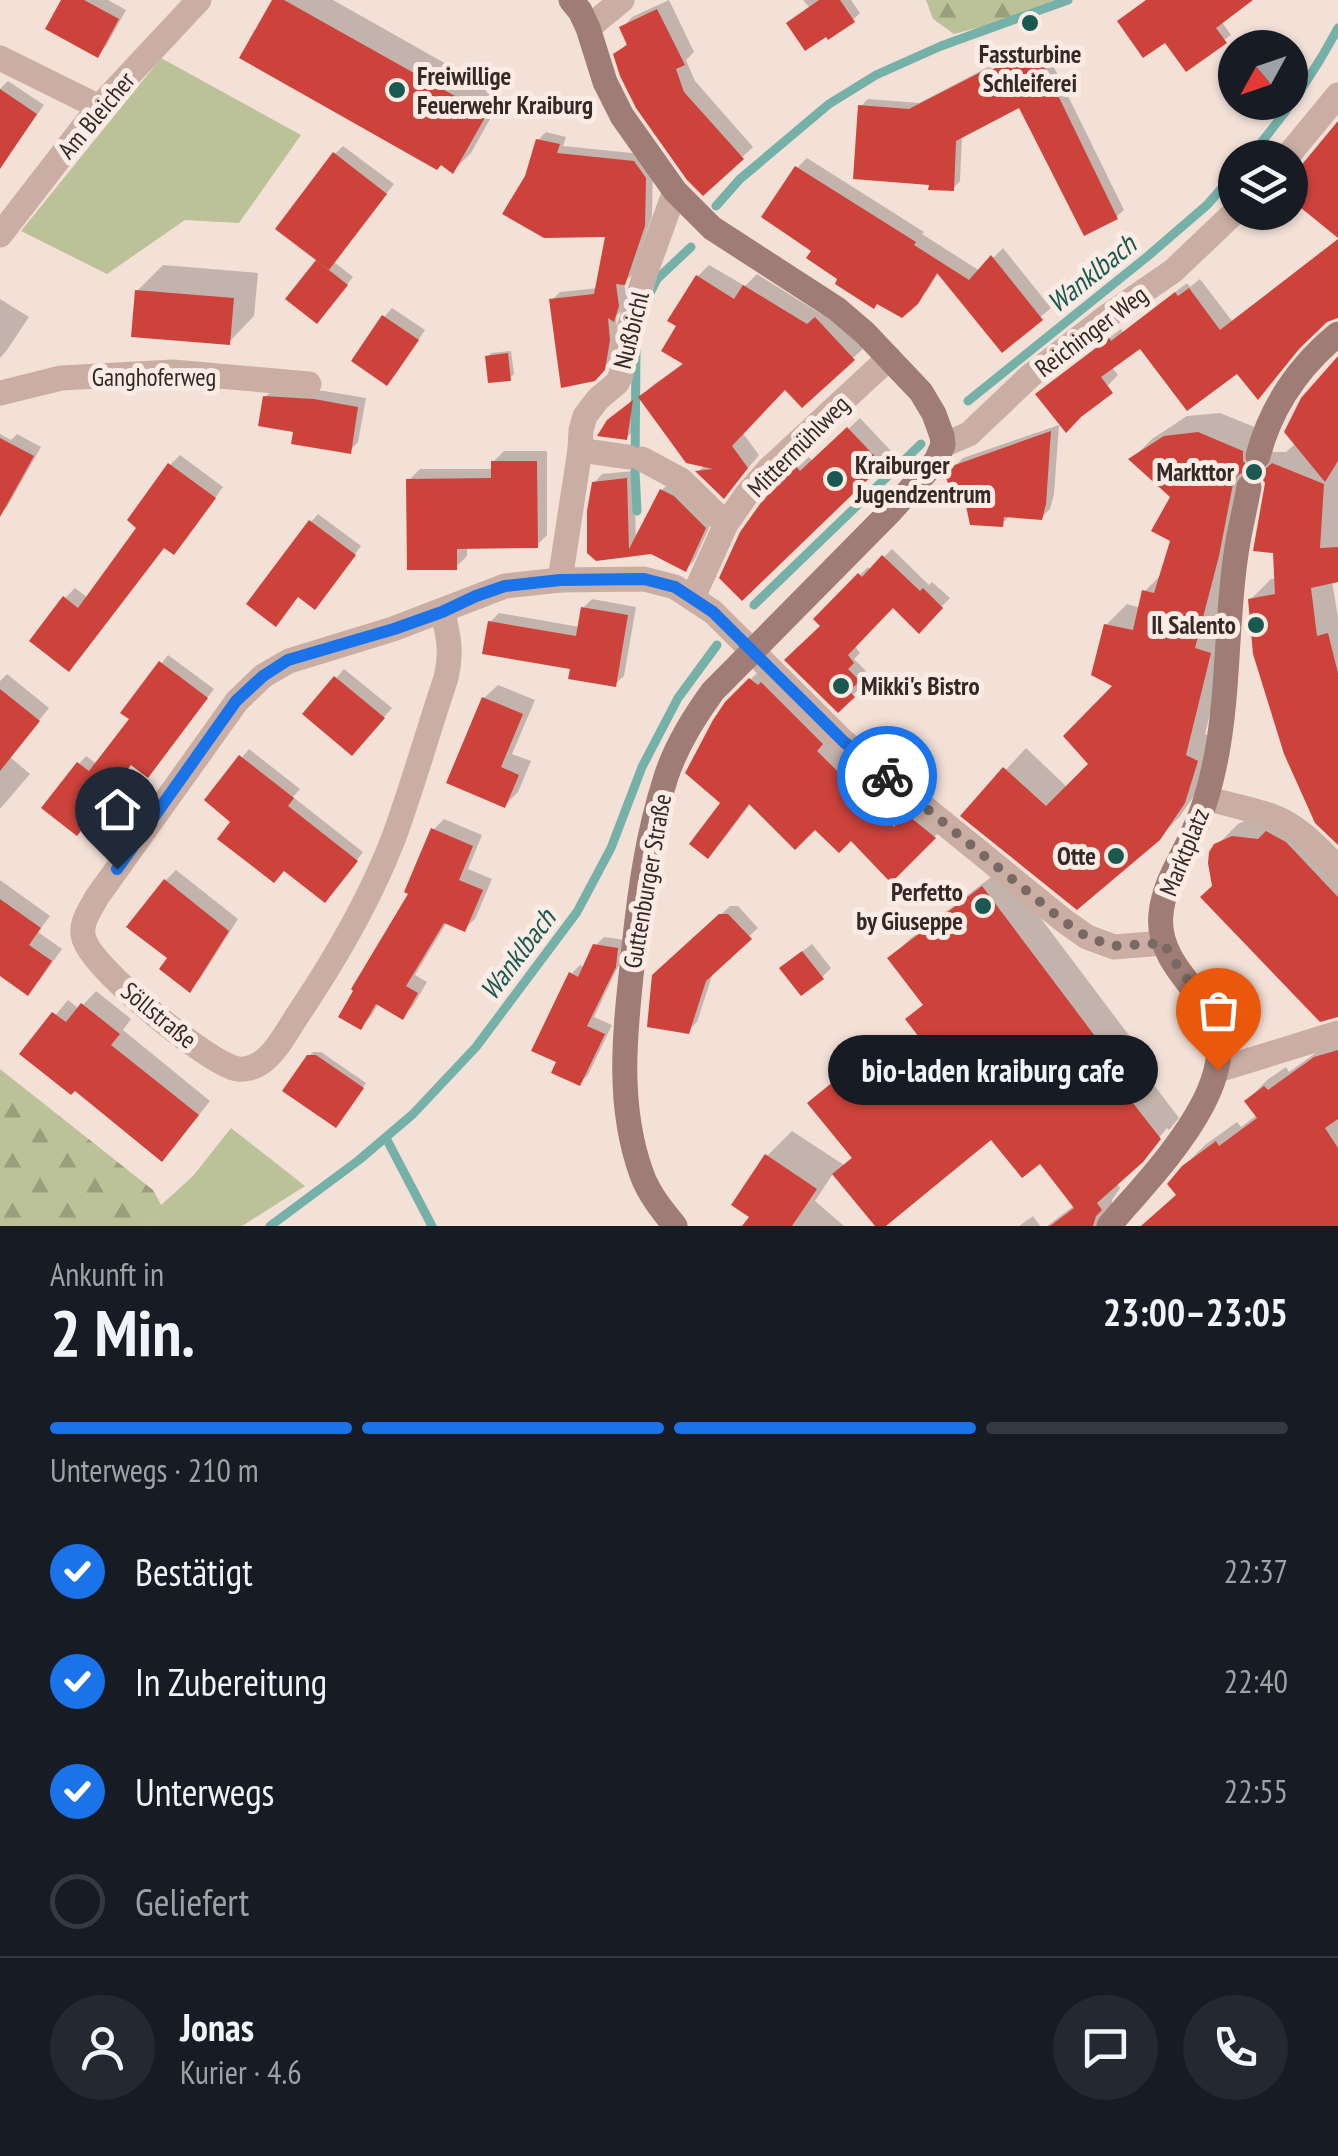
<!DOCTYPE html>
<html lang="de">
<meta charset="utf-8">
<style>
:root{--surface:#171b24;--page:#242831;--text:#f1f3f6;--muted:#9ea1a6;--line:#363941;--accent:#1a73e8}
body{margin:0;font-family:"PT Sans Narrow",sans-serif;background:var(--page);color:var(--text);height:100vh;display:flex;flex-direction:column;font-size:38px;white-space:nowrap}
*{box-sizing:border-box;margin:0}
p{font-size:32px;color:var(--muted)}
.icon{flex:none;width:55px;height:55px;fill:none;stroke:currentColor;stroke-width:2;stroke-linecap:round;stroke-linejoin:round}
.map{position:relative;height:1226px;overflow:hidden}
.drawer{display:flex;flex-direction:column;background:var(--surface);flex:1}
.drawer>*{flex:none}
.needle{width:65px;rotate:230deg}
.controls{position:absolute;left:1218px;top:30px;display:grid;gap:20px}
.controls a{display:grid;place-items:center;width:90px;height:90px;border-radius:50%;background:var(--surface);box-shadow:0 2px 8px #0004;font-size:50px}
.pin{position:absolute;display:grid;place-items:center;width:85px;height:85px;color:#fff;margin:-102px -42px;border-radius:50% 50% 50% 0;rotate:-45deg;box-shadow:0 0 10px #0007}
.pin .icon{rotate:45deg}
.courier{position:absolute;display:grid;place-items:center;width:100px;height:100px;margin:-50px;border:8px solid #1a73e8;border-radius:50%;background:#fff;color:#222;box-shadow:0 2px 12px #0007}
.bubble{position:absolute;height:70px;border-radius:35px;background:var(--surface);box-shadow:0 2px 8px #0004;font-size:32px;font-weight:800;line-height:70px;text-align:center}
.overview em{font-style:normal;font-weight:800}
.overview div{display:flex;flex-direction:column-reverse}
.overview{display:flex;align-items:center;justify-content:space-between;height:170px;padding:0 50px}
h1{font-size:65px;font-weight:800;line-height:75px}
.bar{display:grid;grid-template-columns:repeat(4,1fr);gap:15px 10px;align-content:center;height:120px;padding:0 50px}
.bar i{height:12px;border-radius:8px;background:var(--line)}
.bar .on{background:var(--accent)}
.bar p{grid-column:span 4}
.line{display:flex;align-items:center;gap:25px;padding:0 50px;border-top:2px solid var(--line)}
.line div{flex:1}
.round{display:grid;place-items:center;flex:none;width:105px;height:105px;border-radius:52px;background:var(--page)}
ol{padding:0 50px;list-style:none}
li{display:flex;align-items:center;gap:30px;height:110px}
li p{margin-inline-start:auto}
li .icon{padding:10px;border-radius:50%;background:var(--accent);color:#fff;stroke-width:4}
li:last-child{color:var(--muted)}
li i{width:55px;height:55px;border:5px solid var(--line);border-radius:50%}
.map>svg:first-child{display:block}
</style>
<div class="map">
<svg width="1338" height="1226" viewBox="0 0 1338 1226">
<defs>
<pattern id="forest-firs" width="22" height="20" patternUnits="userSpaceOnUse" patternTransform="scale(2.5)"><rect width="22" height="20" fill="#bcc297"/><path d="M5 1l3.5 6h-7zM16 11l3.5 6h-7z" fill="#9a9e7b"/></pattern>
</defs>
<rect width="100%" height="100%" fill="#f3e1d8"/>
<!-- green -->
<g fill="#bcc297">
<polygon points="161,58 301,135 239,223 185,220 107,274 21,231"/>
<polygon points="231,1128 305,1186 242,1226 145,1226 164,1212 161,1205 193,1176"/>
</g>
<!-- forest -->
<g fill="url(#forest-firs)">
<polygon points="926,0 1054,0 988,25 954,34 933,19"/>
<polygon points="0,1069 153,1190 165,1212 145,1226 0,1226"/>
</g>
<!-- shadow -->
<g fill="#0003">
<polygon points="64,0 108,0 126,10 106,46 98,55"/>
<polygon points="275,0 333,0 503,96 471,153 453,171"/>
<polygon points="669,0 694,52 686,60 695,81 753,147 704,193 616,55 628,42 622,28 632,17"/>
<polygon points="803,0 851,0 860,13 853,20 809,7"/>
<polygon points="1147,0 1249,0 1221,21 1231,35 1186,69"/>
<polygon points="1042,43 1124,210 1116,217 1020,105 962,135 960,181 953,189 931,182 861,106 868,99 919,103 990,66 992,69"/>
<polygon points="8,81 44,105 21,138 13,146 0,138 0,89"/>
<polygon points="546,132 566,137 563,146 642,154 653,169 652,216 632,275 624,282 626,296 621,311 616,317 617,331 612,359 593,378 552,300 560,292 598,288 608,234 527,177 538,140"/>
<polygon points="343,146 394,184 334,262 353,277 324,314 319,260 335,154"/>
<polygon points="807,158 924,232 922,234 980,271 1003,248 1051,308 1002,350 939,272 927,291 901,315 840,278 814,250 797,168"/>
<polygon points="1338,240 1338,314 1318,327 1268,386 1237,370 1140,345 1112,367 1118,375 1066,429 1038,394 1121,329 1123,332 1187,283 1190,287 1200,279 1232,321"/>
<polygon points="163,265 258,273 254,316 229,342 137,291"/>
<polygon points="709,265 745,286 757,274 821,314 829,306 865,347 853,358 786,386 742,432 759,455 735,484 699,471 705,465 641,397 653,385 685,362 679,326 697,277"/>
<polygon points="0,299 29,317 7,350 0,358"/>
<polygon points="392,308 425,330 396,374 387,383 384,317"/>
<polygon points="511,351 514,374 510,378 487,357 491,353"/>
<polygon points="1338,360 1338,580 1332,581 1338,617 1338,843 1250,600 1271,579 1277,578 1268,489 1262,474 1252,468 1239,534 1214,627 1230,632 1205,734 1217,740 1205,780 1180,816 1159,838 964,815 1026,748 1068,788 1091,764 1116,685 1106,625 1127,604 1141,608 1145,591 1163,573 1173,540 1173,496 1132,459 1152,439 1187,416 1220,413 1262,430 1262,439 1273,452 1286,452 1296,443"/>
<polygon points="274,389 324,391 366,398 358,442 350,451 296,430 265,397"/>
<polygon points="640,396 635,429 626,438 619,412"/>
<polygon points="860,418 892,452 742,598 782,482 809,457 813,462"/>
<polygon points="1059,425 1054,494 1050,509 1041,518 1010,515 1002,524 954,467 963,458"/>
<polygon points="0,434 11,440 17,434 41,447 7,507 0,514"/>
<polygon points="504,451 547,451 547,535 536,546 467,546 467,556 456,567 409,480 420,469 493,469 493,462"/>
<polygon points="180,455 223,487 184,542 166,545 79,659 65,598 75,588 88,598 140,527 170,465"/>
<polygon points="634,471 636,541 662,490 670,482 713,519 694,561 686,569 651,551 597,559 594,483 602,474"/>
<polygon points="318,514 361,546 322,599 311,522"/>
<polygon points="892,549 929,585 932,582 950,598 919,630 894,605 854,645 860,653 854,659 866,671 856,681 861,687 838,710 823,626 816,619 868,567 871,570"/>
<polygon points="592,599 636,607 624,676 615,684 573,667 490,622 499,613 580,627 583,608"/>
<polygon points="168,655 214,689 155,767 132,763 85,825 79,764 86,756 97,764 132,718 124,712"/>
<polygon points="765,665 829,735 908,813 921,800 949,822 891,880 851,838 815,827 752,802 722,841 708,856 723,802 727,703"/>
<polygon points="344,669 392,708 361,744 306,714"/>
<polygon points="7,674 49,708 10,757 30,774 0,809 0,681"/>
<polygon points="498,685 535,700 512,754 531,761 518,792 505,805 484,698"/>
<polygon points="249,749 300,789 293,797 363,852 332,892 207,800"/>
<polygon points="1255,816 1338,855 1338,1011 1214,886 1216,846 1238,824"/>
<polygon points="444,819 482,835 468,869 492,879 475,919 464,929 447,922 415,975 427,982 413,1006 402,1017 379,1003 371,1016 361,1027 433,830"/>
<polygon points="1003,868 1155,1070 1148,1077 1179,1118 1169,1130 1167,1128 1141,1160 1116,1182 1120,1188 1112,1200 1113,1211 1098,1226 1047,1226 1075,1205 1041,1160 991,1136 882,1226 878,1226 834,1172 815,1201 844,1226 745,1226 752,1216 767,1156 792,1131 844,1165 853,1156 810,1103 860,1059 883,1087 931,1048 909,1019 924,1004 890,958 910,939"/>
<polygon points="176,870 238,919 200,979 190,989 171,958 165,881"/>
<polygon points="0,880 50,916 38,932 62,949 39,981 28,993 0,973"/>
<polygon points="730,906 738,906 758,928 714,970 697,1022 688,1031 655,976"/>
<polygon points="604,937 625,940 623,956 594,1017 612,1025 588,1075 579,1083 559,1061 571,974 580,965 585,968 595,946"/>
<polygon points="812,944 831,968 822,977 791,960"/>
<polygon points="96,991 131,1019 123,1030 210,1101 175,1145 75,1088 23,1054 68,1000 79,1009"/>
<polygon points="1338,1037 1338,1226 1141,1226 1178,1194 1183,1167 1205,1145 1237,1122 1241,1127 1257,1115 1247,1101 1267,1080 1286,1067 1289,1072"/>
<polygon points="313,1052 321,1052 366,1083 340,1121 309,1056"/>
<polygon points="1033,1216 1040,1226 1019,1226"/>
</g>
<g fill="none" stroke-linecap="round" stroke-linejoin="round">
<!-- stream -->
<g stroke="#75b1a8" stroke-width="9">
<path d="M1248 158C1283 118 1313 75 1338 28"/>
<polyline points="716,206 740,179 829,104 876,75 941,46 1068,0"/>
<polyline points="650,293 657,279 691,247"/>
<polyline points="636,347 635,471 637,511"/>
<polyline points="968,401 1148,256 1207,205 1235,173"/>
<polyline points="754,605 921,444"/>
<polyline points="386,1138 432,1226"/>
<polyline points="270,1226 359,1160 413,1114 476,1047 577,912 611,848 642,767 678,698 717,645"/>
</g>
</g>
<!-- building -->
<g fill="#cd433b">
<polygon points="61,0 84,0 119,19 98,58 45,29"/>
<polygon points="272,0 284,0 487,114 453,174 441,165 437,170 239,58"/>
<polygon points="819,0 840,0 855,22 828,40 826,37 805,51 786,23"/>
<polygon points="1146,0 1253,0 1216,28 1227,43 1186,72 1165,43 1143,58 1117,21"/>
<polygon points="657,9 685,65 676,69 684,92 744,159 703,196 687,180 636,108 620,76 613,54 627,45 619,27"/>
<polygon points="1035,48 1118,219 1084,236 1019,108 956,141 954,191 928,190 929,185 853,179 858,105 909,109 983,71 984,74"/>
<polygon points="0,89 37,114 0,169"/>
<polygon points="1338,121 1338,238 1290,199 1290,174 1299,168"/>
<polygon points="536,139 560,144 557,153 634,161 646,178 645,226 625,285 616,284 619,306 614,322 608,318 610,340 605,370 595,381 561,388 549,299 594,294 605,237 544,238 502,214 525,176"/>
<polygon points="333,152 387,194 329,270 275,229"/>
<polygon points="795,166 916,242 914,245 969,280 991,255 1043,320 1002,353 937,273 918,304 902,318 877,304 874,309 835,284 837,279 806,258 811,251 761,217"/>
<polygon points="1338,239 1338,318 1327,322 1299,349 1258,400 1237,374 1187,411 1140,349 1101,377 1113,393 1081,417 1066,433 1035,394 1109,338 1111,341 1175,292 1178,296 1189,288 1220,330"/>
<polygon points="316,260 348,285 317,324 285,299"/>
<polygon points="696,275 734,299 743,285 807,324 815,317 855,360 802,408 785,390 732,446 748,468 724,499 695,471 713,469 686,463 638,397 683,364 661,351 676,326 667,321"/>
<polygon points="135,290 234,298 230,345 131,337"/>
<polygon points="382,315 419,340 387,386 351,361"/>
<polygon points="508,353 511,381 488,383 485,356"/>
<polygon points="1338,356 1338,461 1325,482 1284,432 1301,398"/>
<polygon points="263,396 314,399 358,407 351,454 291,444 293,432 258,426"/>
<polygon points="633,400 627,440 597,436 607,420"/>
<polygon points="847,427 883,465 742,601 719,578 740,532 760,504 781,480 796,466 800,471"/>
<polygon points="1051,431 1046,504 1042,520 1004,517 1003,527 970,525 966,506 957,508 945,475 952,466"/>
<polygon points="1198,432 1243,451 1243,461 1252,471 1263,471 1272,463 1324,484 1320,548 1338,547 1338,582 1311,588 1317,636 1328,633 1338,673 1338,845 1315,823 1284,754 1253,654 1248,599 1275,594 1273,553 1253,551 1265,483 1259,474 1245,471 1237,476 1233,484 1219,556 1195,648 1211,653 1186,755 1198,761 1185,803 1160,840 1077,910 960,816 1003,767 1046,806 1088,764 1063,736 1112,686 1091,675 1104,624 1133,630 1142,590 1154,593 1170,541 1151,531 1170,497 1128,459 1164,436"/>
<polygon points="0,438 34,456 0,517"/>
<polygon points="491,461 537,461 538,548 457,549 457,570 407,570 406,479 491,478"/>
<polygon points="168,463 216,498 174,555 164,548 69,672 29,641 63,596 78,608 136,528 127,520"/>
<polygon points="627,478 629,549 660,489 674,496 706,528 686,572 651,554 596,561 587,553 587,511 592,482"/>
<polygon points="309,520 356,555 315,610 298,597 276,627 246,604"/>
<polygon points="882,555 920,591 923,588 943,608 919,634 893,608 848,655 854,663 848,669 860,681 849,691 855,697 838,713 784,660 820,626 813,619 858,573 862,577"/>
<polygon points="581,607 628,615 616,687 568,679 570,669 482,654 488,621 576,636"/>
<polygon points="159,661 208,698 148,778 131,765 77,836 41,808 77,762 89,771 129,719 120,713"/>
<polygon points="334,676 385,718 352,756 302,714"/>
<polygon points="749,678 758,685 761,682 823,744 817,751 894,827 905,813 936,838 891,883 851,841 839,853 815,830 795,850 749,804 708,859 689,844 720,803 685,773 713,720 725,702"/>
<polygon points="0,689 40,721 0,771"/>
<polygon points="482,697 523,714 501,767 519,775 505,808 446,783"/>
<polygon points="239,755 294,798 288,806 358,861 325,903 284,871 274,883 217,839 230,822 204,800"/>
<polygon points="431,828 473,846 459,880 483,890 465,932 444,923 406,986 418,993 403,1020 376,1004 361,1030 338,1017 353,991 351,989 408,894 404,892"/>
<polygon points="1266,831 1286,842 1338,897 1338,1017 1320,1022 1200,897 1212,886 1208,863 1209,852 1214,844 1232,836 1258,839"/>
<polygon points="164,879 229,931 190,993 159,969 167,958 126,927"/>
<polygon points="982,886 1137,1092 1129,1098 1161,1139 1143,1162 1097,1203 1102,1210 1096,1216 1093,1226 1050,1226 1074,1208 1040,1164 1022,1178 991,1140 886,1226 875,1226 832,1174 852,1158 807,1103 839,1077 862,1105 929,1050 905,1019 923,1005 887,958"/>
<polygon points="0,899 41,928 29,945 52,961 28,996 0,976"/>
<polygon points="719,914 728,914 752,939 706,981 689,1034 647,1027 652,975"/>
<polygon points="593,944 618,948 616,967 587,1026 605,1034 580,1086 551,1073 556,1062 531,1051 569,972 578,977"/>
<polygon points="802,951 824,979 801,996 779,968"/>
<polygon points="81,1003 120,1034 111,1045 199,1115 162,1162 75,1091 71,1095 19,1054 52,1012 66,1022"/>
<polygon points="1338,1050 1338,1119 1325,1128 1338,1148 1338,1226 1141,1226 1176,1195 1167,1184 1182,1166 1216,1141 1219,1146 1257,1118 1244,1101 1264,1086 1268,1090 1314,1057"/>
<polygon points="307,1055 316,1055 364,1088 336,1128 282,1091"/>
<polygon points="765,1154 817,1189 792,1226 742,1226 749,1217 731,1205"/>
</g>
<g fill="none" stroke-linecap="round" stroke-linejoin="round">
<!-- street -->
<g stroke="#cbaea3" stroke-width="25">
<polyline points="588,28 622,0"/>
<polyline points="0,58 99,107"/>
<polyline points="1286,158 1338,95"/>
<polyline points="0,235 99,107 199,0"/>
<polyline points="0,393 61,378 173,372 309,384"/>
<polyline points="943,445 969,434 1030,376 1106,317 1173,271 1235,212"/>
<polyline points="580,450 628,457"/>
<polyline points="642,459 681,480 726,524"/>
<polyline points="560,580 580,450 581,430 585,416 598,399 617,383 621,375 627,335 646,271 675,191"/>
<polyline points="693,597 726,524 747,494 769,469 889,358"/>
<path d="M442 611C449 635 452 654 446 678 428 731 413 785 394 837 371 897 337 956 301 1010 289 1027 277 1053 259 1064 251 1069 239 1071 231 1067 199 1055 94 970 84 939 79 924 90 910 97 897L237 701 263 676 289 661 393 629 505 586 560 580 644 579 675 587 713 612 844 742 1063 920 1087 937 1114 947 1164 943"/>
<path d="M1207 798C1233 807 1266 810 1290 825 1308 836 1323 853 1338 868"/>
<polyline points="1218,1070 1338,1033"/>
</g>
<!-- secondary -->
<g stroke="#9f7c75" stroke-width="25">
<path d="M571 0 580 11 588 28 605 82 622 116 675 191 712 228 837 309 865 333 921 392 934 414 942 436 943 445 936 461 888 514 713 691C694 717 676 746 666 777 647 835 639 897 633 957 625 1031 616 1104 642 1175 649 1194 662 1210 675 1226"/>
<path d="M1258 456C1271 406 1298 367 1338 334"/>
<path d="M1109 1226C1152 1174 1261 1071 1202 1000 1182 975 1157 949 1161 914 1164 882 1182 859 1194 830 1205 807 1211 783 1216 758 1229 691 1226 621 1236 554 1239 532 1245 509 1249 487"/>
</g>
</g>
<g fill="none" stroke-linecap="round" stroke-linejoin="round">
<!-- done -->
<path stroke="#786964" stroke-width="10" stroke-dasharray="0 18" d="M887 776 1062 920 1087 937 1114 946 1164 943C1180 977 1218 1008 1220 1046 1221 1053 1218 1062 1218 1070"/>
<!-- route -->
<polyline stroke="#1a73e8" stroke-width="12" points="117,869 236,701 263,676 288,660 394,629 442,612 476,596 505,586 560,580 644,579 675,587 713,612 844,742 887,776"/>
</g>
<!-- markers -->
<g fill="#195951" stroke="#faece4" stroke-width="4">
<circle cx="1030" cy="23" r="10"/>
<circle cx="397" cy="90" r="10"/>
<circle cx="1254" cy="472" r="10"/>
<circle cx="835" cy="479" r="10"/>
<circle cx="1256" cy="625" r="10"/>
<circle cx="841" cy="686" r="10"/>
<circle cx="1116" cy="856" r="10"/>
<circle cx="983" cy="906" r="10"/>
</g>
<g text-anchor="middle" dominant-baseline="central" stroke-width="10" stroke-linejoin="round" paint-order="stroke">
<!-- poi labels -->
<g font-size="25" font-weight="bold" fill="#362826" stroke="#faece4" text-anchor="end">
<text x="1030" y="54" text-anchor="middle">Fassturbine<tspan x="1030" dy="29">Schleiferei</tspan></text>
<text x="417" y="76" text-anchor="start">Freiwillige<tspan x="417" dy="29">Feuerwehr Kraiburg</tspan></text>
<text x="855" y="465" text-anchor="start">Kraiburger<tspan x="855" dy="29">Jugendzentrum</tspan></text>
<text x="1234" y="472">Markttor</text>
<text x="1236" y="625">Il Salento</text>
<text x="861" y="686" text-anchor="start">Mikki's Bistro</text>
<text x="1096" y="856">Otte</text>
<text x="963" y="892">Perfetto<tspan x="963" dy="29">by Giuseppe</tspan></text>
</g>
<!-- street labels -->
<g font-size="25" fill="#362826" stroke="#faece4">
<text transform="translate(96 115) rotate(-50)">Am Bleicher</text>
<text transform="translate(631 330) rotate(-76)">Nußbichl</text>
<text transform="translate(1091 331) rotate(-37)">Reichinger Weg</text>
<text x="154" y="377">Ganghoferweg</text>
<text transform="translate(798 446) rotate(-45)">Mittermühlweg</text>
<text transform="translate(1184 852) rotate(-68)">Marktplatz</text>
<text transform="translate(647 881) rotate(-80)">Guttenburger Straße</text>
<text transform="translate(159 1015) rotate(39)">Söllstraße</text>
</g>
<!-- water labels -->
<g font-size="28" font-style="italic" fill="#195951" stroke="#faece4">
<text transform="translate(1091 273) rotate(-39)">Wanklbach</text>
<text transform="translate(517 954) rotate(-53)">Wanklbach</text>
</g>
</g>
</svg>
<div class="controls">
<a><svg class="needle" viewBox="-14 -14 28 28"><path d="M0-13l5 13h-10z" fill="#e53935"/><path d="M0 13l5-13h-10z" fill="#9ea1a6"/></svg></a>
<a><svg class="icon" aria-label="layers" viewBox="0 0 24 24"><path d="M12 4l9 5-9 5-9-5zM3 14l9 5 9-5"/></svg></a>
</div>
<div class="pin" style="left:1218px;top:1070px;background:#ea580c"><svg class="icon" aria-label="bag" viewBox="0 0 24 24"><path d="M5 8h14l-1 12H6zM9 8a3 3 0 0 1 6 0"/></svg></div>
<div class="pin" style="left:117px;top:869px;background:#1f2937"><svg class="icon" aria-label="home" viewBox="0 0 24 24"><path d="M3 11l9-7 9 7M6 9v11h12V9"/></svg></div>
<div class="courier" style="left:887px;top:776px"><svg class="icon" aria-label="bike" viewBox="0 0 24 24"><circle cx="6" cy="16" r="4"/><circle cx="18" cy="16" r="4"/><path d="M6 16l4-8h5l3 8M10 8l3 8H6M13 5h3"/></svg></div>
<div class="bubble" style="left:828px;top:1035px;width:330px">bio-laden kraiburg cafe</div>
</div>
<section class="drawer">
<div class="overview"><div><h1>2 Min.</h1><p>Ankunft in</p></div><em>23:00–23:05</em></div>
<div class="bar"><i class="on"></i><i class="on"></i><i class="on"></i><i></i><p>Unterwegs · 210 m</p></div>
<ol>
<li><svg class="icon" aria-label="check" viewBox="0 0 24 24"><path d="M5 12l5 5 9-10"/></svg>Bestätigt<p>22:37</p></li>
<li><svg class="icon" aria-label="check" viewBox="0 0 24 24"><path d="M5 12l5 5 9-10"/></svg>In Zubereitung<p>22:40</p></li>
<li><svg class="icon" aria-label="check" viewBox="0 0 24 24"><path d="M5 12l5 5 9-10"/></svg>Unterwegs<p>22:55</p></li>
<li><i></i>Geliefert</li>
</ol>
<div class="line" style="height:180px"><a class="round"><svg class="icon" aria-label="person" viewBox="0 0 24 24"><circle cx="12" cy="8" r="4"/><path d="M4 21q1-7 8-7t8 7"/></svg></a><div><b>Jonas</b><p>Kurier · 4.6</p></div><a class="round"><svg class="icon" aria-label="chat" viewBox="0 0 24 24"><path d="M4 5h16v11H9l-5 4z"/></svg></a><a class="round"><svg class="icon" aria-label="phone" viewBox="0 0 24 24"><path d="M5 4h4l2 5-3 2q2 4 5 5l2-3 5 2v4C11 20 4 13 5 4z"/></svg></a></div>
</section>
